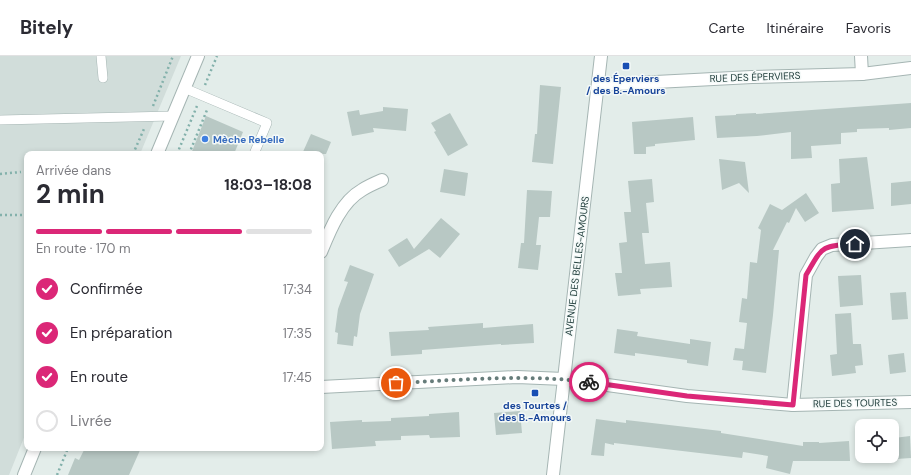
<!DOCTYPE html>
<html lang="fr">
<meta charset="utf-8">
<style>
:root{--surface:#fff;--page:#f7f7f7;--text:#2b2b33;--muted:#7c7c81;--line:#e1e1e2;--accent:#db2777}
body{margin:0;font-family:"DM Sans",sans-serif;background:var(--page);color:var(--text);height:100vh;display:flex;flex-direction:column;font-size:15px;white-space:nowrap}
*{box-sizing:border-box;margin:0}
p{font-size:13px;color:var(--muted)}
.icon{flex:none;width:22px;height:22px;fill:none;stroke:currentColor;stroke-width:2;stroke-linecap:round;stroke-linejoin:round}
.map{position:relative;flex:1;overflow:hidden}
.details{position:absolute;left:24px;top:95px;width:300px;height:300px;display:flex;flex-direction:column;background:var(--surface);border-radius:8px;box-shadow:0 2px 6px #0003}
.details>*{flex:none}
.buttons{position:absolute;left:855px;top:363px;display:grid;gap:8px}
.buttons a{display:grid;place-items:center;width:44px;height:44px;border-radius:8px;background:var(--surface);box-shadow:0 2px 6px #0003;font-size:20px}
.pin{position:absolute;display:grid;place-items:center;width:34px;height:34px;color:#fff;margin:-17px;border:2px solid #fff;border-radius:50%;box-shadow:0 1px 4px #0007}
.courier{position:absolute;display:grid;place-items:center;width:40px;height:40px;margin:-20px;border:3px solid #db2777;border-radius:50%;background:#fff;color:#222;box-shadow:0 1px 5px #0007}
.summary em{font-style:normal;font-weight:700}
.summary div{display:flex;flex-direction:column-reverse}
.summary{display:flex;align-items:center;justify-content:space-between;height:68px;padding:0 12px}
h1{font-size:26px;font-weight:700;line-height:30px}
.bar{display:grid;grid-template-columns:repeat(4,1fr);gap:6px 4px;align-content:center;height:48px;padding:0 12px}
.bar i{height:5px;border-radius:3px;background:var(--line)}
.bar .on{background:var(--accent)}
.bar p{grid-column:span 4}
ol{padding:0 12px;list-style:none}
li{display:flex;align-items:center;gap:12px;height:44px}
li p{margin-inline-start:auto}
li .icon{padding:4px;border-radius:50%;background:var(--accent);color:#fff;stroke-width:4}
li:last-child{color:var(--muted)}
li i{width:22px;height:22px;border:2px solid var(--line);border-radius:50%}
header{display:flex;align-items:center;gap:24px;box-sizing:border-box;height:56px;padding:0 20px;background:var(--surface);border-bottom:1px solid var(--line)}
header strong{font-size:19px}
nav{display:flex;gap:22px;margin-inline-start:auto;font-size:14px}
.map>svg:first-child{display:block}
</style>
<header>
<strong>Bitely</strong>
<nav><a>Carte</a><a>Itinéraire</a><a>Favoris</a></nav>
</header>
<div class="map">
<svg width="911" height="419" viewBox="0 0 911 419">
<rect width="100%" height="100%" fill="#e3edea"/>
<!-- built -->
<polygon fill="#d1ddda" points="0,0 181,0 140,98 27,98 27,374 9,419 0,419"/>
<!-- building -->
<g fill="#b8c8c4">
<polygon points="540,29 561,31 553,108 532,106 535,78 537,78"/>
<polygon points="911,47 911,72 889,74 889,72 857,73 857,76 841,77 841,88 811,90 812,102 791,103 791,76 757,80 717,82 715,60 736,59 736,58 756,57 756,58"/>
<polygon points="383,51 408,53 406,75 373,72 374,76 352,80 347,56 359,54 360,59 383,55"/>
<polygon points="450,57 468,89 448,100 434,76 436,75 431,67"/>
<polygon points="206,60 243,76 234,98 191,98"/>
<polygon points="693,61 695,84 655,88 655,90 646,91 646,98 634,98 632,66"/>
<polygon points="311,78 331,86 326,98 302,98"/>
<polygon points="867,101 874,153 832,156 831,128 840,127 839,103"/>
<polygon points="719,103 745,106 749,137 739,127 722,134"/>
<polygon points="444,113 468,117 465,140 440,136"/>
<polygon points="652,123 654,146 646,147 649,177 642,177 645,208 670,206 672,231 640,233 641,238 618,240 615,217 622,217 619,187 627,186 624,156 631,156 628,125"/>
<polygon points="911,125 911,148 891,150 891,127"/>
<polygon points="527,134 552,135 550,161 539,161 536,189 541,189 538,214 518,212 521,187 524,187"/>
<polygon points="806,137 819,157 805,166 796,152 789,167 787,166 773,194 779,194 773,259 766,317 742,314 743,305 733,304 735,292 744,293 747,267 739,266 742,242 747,243 750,206 757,207 761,174 758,172 770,148 782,154"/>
<polygon points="441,162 460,178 440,202 429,193 399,211 388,194 407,182 414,193"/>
<polygon points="350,209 374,218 360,258 357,281 354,280 353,290 337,288 338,277 335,276 338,253 348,226 344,225"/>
<polygon points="861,219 863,249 840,251 838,220"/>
<polygon points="906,236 908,263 892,264 890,237"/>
<polygon points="851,257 853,288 861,288 863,309 855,310 856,317 832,320 830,299 837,298 835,258"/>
<polygon points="483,267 483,272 533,268 534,287 501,289 501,288 422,294 422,298 391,300 389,276 429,274 428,271"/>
<polygon points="617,273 638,276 637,280 690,288 690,283 711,286 708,310 687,307 687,304 635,297 635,300 614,297"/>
<polygon points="904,297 906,316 890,318 888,299"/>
<polygon points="520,355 522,377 496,379 494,357"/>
<polygon points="459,356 460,381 430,382 429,379 401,380 401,384 375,385 376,390 332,393 330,366 362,364 362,366 391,365 391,362 429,360 429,358"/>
<polygon points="596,363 626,367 626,364 721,375 721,377 803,390 803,386 819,386 819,387 849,385 850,405 793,405 790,418 766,412 768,400 743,396 742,402 614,387 614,389 605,387 604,400 591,399"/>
<polygon points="910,380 911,402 896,403 894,382"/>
<polygon points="85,392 141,392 129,419 68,419 75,402 79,404"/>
</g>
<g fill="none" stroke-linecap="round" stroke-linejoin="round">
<defs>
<g id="service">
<polyline points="101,0 103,22"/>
<polyline points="184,32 267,67 254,98"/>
<polyline points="0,64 173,60"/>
</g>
<g id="minor">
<polyline points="861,0 862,18"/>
<polyline points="598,29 752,21 862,18 911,12"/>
<path d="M321 196C330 174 341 146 362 134 368 130 375 127 382 124"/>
<polyline points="321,331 517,321 564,323 687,340 793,349 911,346"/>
<polyline points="793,349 806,219 816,201 822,193 832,189 911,184"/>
</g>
<g id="tertiary">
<polyline points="157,98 198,0"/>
<polyline points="24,419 35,392"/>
<polyline points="553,419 601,0"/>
</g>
</defs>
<!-- service casing -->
<use href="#service" stroke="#a5b5b3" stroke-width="10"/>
<!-- minor casing -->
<use href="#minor" stroke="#a5b5b3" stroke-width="14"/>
<!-- tertiary casing -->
<use href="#tertiary" stroke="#a5b5b3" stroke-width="14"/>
<!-- path -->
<g stroke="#83b1ab" stroke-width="2.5" stroke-dasharray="2 3" stroke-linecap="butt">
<polyline points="205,29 217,0"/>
<polyline points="153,50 173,0"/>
<polyline points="133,98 144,73"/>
<polyline points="177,98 197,50"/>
<polyline points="189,98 207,54"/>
<polyline points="0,118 21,116"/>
<polyline points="0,159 22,159"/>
<polyline points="57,419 68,392"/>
</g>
<!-- service -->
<use href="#service" stroke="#fff" stroke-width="9"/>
<!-- minor -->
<use href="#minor" stroke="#fff" stroke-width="12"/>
<!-- tertiary -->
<use href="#tertiary" stroke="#fff" stroke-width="12"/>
</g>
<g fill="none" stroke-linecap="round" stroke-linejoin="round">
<!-- done -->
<path stroke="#667c7a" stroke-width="4" stroke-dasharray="0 7.2" d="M396 327C461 324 525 318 589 326"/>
<!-- route -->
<path stroke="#db2777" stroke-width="5" d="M589 326 687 340 793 349 806 219C823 190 820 190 855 188"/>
</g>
<!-- markers -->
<g fill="#1a4fb4" stroke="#f4f9f8" stroke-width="1.5">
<rect x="622" y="6" width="8" height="8" rx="2"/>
<rect x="531" y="333" width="8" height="8" rx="2"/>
</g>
<circle fill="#3f7fe0" stroke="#f4f9f8" stroke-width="1.5" cx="205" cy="83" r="4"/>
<g text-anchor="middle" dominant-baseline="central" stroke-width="3" stroke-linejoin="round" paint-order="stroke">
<!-- street labels -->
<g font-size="10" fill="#223f3d" stroke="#f4f9f8">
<text transform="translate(755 21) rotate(-2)">RUE DES ÉPERVIERS</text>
<text transform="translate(577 210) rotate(-83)">AVENUE DES BELLES-AMOURS</text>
<text transform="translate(855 347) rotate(-1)">RUE DES TOURTES</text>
</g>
<!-- transit labels -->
<g font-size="10" font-weight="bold" fill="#164399" stroke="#f4f9f8">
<text x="626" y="22">des Éperviers<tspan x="626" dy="12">/ des B.-Amours</tspan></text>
<text x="535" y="349">des Tourtes /<tspan x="535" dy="12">des B.-Amours</tspan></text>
</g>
<!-- shop labels -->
<g font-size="10" font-weight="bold" fill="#366cbe" stroke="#f4f9f8" text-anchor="start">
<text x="213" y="83">Mèche Rebelle</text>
</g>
</g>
</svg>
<div class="buttons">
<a><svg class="icon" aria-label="locate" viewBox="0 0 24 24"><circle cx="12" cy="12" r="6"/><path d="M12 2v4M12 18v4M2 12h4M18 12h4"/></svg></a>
</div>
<div class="pin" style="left:396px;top:327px;background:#ea580c"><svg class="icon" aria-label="bag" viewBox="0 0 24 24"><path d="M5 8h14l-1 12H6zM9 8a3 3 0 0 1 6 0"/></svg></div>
<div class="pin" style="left:855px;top:188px;background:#1f2937"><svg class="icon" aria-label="home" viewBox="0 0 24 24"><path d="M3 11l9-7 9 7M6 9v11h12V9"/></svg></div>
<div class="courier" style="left:589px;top:326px"><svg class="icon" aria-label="bike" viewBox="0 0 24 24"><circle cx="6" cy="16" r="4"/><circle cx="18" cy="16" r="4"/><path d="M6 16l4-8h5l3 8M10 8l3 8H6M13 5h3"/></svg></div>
<section class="details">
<div class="summary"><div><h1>2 min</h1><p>Arrivée dans</p></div><em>18:03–18:08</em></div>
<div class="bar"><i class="on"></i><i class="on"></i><i class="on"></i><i></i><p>En route · 170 m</p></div>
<ol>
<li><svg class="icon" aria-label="check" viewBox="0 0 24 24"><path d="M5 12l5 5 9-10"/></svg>Confirmée<p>17:34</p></li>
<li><svg class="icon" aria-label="check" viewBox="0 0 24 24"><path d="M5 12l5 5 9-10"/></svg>En préparation<p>17:35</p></li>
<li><svg class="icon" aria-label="check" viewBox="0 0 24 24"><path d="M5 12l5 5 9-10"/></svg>En route<p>17:45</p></li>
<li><i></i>Livrée</li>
</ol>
</section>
</div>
